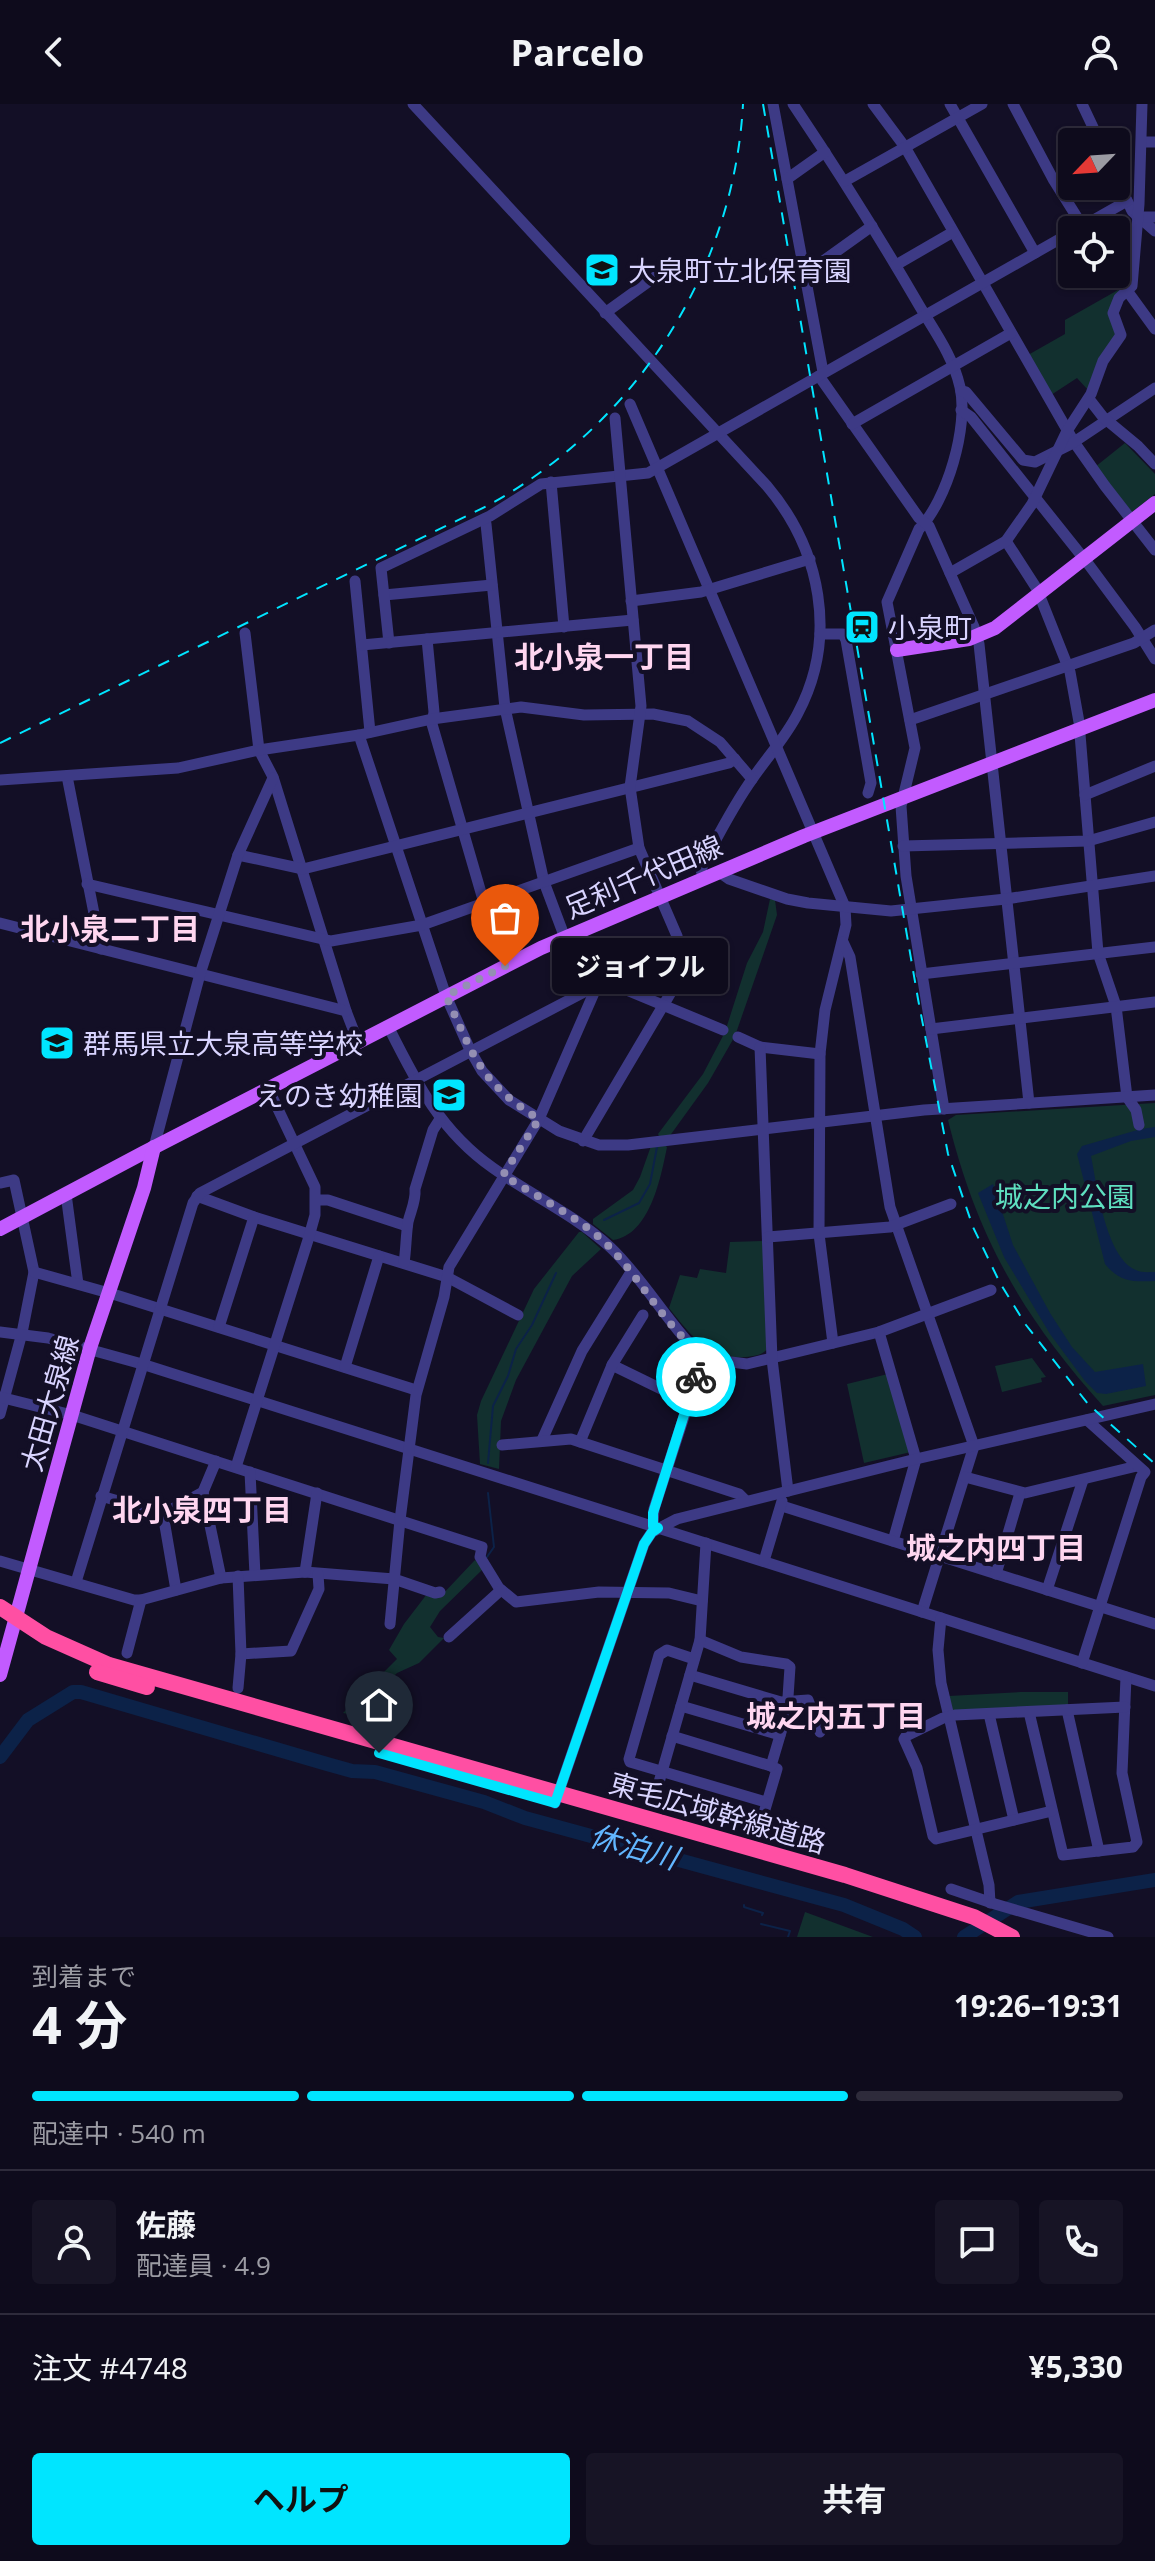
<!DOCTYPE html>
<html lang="ja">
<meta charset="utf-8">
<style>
:root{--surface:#0e0b1c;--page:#171425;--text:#f1f3f6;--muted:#9b9ba3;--line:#2e2b3b;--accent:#00e5ff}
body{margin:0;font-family:"Open Sans","Noto Sans JP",sans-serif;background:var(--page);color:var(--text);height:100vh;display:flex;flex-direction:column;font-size:30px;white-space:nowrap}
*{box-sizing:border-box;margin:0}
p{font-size:26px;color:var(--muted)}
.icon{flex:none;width:44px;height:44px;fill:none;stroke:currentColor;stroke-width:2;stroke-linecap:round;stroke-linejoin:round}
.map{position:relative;height:1833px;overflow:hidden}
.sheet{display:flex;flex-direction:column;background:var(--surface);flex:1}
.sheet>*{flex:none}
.needle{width:52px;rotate:245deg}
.fabs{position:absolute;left:1058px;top:24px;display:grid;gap:16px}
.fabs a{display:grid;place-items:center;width:72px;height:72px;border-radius:8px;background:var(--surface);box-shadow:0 2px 6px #0004,0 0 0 2px var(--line);font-size:40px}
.pin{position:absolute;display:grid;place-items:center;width:68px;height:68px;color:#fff;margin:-82px -34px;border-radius:50% 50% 50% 0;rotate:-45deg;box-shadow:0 0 8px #0007}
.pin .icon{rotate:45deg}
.courier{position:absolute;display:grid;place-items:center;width:80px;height:80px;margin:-40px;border:6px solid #00e5ff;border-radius:50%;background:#fff;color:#222;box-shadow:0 2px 10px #0007}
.bubble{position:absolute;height:56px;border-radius:8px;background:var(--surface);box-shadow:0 2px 6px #0004,0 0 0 2px var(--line);font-size:26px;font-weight:700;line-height:56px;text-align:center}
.headline em{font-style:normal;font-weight:700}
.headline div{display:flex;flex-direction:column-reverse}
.headline{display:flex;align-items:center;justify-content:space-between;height:136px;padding:0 32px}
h1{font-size:52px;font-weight:700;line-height:60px}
.bar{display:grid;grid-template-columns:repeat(4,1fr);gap:12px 8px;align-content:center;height:96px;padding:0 32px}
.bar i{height:10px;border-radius:6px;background:var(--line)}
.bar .current{background:var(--accent)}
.bar p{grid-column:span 4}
.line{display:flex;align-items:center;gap:20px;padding:0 32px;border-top:2px solid var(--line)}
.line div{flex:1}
.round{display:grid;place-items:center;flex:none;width:84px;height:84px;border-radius:8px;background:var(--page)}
.action{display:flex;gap:16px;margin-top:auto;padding:16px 32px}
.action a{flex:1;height:92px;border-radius:8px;background:var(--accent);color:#111;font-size:32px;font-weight:700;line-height:92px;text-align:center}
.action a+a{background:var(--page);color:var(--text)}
header{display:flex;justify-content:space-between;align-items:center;height:104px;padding:0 32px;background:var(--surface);font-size:36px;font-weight:700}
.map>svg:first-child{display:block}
</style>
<header><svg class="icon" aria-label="back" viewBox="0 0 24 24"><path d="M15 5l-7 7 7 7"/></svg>Parcelo<svg class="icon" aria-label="person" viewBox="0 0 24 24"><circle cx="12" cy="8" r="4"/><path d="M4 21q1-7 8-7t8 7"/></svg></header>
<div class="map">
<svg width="1155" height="1833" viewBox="0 0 1155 1833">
<rect width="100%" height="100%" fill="#130f26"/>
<!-- green -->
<g fill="#12302f">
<polygon points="1118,186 1120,187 1114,195 1118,228 1088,286 1077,274 1051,291 1028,251 1065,230 1065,216"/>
<polygon points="1125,339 1155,370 1155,390 1132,408 1095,363"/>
<polygon points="770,795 775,796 777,811 735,932 708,979 669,1033 659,1032 658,1030 703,970 725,928 747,859 763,828"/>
<path d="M1155 999V1291L1103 1302C1023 1213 977 1134 948 1016L956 1011Z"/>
<path d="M662 1039 667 1043C661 1073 650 1131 613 1136L593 1120V1115L633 1086 640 1073 651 1042Z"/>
<polygon points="579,1128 582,1128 601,1145 572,1172 516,1276 501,1317 499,1365 480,1360 477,1311 481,1297 534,1185"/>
<path d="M762 1137 764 1139 768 1244C763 1251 755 1252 746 1253 709 1257 689 1229 669 1204L680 1171 697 1174 700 1165 726 1169 730 1138Z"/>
<polygon points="1032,1254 1046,1273 1041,1274 1042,1278 1002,1288 995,1262"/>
<polygon points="888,1270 911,1348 864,1359 847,1280"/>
<polygon points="475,1456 484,1464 440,1507 430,1523 438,1533 444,1534 419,1559 397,1569 353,1611 343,1609 397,1555 389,1546 404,1520 427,1490 441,1492"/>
<polygon points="1021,1588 1068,1588 1068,1601 957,1609 950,1604 949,1592"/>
<polygon points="805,1808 873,1833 797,1833"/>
</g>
<!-- water -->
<g fill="#0c2248">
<path d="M1155 1023V1033L1131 1037 1091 1052C1097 1082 1106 1154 1136 1166 1141 1169 1149 1168 1155 1168V1177C1132 1178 1120 1178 1105 1160L1077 1050 1082 1042 1141 1025Z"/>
<polygon points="993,1080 1013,1141 1050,1209 1072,1243 1095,1268 1143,1260 1146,1282 1106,1290 1097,1289 1085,1277 1050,1230 1004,1153 978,1089"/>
</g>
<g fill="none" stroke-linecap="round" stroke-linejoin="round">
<!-- stream -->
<g stroke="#0c2248" stroke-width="2">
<polyline points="604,1116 639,1099 650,1080 657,1043"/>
<polyline points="488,1359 493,1302 508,1272 516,1245 532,1221 556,1169"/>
<polyline points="487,1453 494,1443 488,1389"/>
<polyline points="744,1801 744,1803 763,1809 762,1811"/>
<polyline points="761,1820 790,1827 788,1833"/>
</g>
<!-- river -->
<g stroke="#0c2248" stroke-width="14">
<polyline points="0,1653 28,1616 73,1588 81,1588 327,1660 352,1667 375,1668 484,1698 525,1714 844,1801 903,1825 915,1833"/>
<polyline points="964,1833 1018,1798 1155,1776"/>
</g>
<!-- minor -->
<g stroke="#3d3a85" stroke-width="11">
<path d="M413 0 767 382C821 446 838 533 798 609 786 633 768 652 753 674 734 700 719 730 704 758L701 766 704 774"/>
<polyline points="773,0 823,268"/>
<path d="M793 0C836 64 877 129 916 196 932 224 953 251 960 283 969 322 947 397 919 425L887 498 915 644 901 702 906 772 944 1005"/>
<polyline points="873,0 905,43 1074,338 1105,382 1155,446"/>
<polyline points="950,0 1035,149"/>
<polyline points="1013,0 1053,75 1085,126"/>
<polyline points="1082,0 1100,38"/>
<polyline points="1142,38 1155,38"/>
<polyline points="1116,73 1132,107 1155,127"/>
<polyline points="787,75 825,48"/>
<polyline points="845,77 982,0"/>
<polyline points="1137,113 1155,113"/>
<polyline points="1076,126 1127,97"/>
<polyline points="896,161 953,128"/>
<polyline points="805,170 872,122"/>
<polyline points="1115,170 1155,225"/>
<polyline points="605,209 655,173"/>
<polyline points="819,272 919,414 929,422 974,523 979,540 1029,999"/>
<polyline points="961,287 966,288 1023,356 1035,358 1071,340 1155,284"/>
<polyline points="1089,295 1103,313 1138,342 1155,360"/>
<polyline points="630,300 845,803 846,821 825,906 820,950 819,1130 833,1239"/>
<polyline points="961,306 971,313 1089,461 1135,523 1155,555"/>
<polyline points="852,320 1011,229"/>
<polyline points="551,378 564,523"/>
<polyline points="484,415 486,420 505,604 544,778 565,834 593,890"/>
<polyline points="1006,437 1037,485 1070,568 1079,618 1098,849 1116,902 1127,993 1136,1006 1139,1021"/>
<polyline points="950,469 1006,437 1032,400 1067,327 1091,290 1103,257 1121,231 1113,209 1119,194 1132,182 1139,100 1142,0"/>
<polyline points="355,477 370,628"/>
<polyline points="384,491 492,481"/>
<polyline points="631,497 701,488 810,455"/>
<polyline points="245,529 259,646 273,673 346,907 358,938"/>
<polyline points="820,530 843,530 846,536 871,679 868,689"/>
<polyline points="427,535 434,608 432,620 484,799"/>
<polyline points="389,539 381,464 490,412 541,380 648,369 1072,128"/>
<polyline points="362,541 633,516"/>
<polyline points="910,616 1134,539 1155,526"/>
<polyline points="359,631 446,892 470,946 482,967 509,996 559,1027 599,1041 628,1041 924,1006 1155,991"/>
<polyline points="67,672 101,845"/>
<polyline points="0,676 178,664 259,646 359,631 432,615 521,603 584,611 653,610 688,617 720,638 752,675"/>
<polyline points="1085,691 1155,662"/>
<polyline points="903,742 1088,737 1155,718"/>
<polyline points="238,751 303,765 729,659 735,655"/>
<polyline points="719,768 729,775 787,795 808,799 891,807 1006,795 1155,772"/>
<polyline points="87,780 331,837 422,821 639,744"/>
<polyline points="0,819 346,907"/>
<polyline points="843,838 850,853 890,1103 974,1342 922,1508"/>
<polyline points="921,870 1155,843"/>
<path d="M388 922C416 978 440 1027 493 1064 531 1091 575 1111 610 1143 638 1169 662 1209 688 1238L697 1246 715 1256 747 1260 879 1228 991 1186"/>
<polyline points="931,925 1155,898"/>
<polyline points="738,933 760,943 820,950"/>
<polyline points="760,943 772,1255 788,1387"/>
<polyline points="583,1037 670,890 680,862 680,846 677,832 639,744 630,683 641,602 615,314"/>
<polyline points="154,1043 200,870 238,751 273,674"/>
<polyline points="0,1079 14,1076 34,1168 22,1229 0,1310"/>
<polyline points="66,1090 78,1180"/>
<polyline points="197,1092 254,1113 447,1173 518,1211"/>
<polyline points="317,1096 328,1096 407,1122"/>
<polyline points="768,1133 890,1123 951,1100"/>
<path d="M404 1159C406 1146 406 1131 408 1118 411 1106 416 1097 415 1085L433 1026 440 1015"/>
<polyline points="34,1168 116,1191 416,1286"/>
<polyline points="219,1223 254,1113"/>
<polyline points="0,1228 48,1234 142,1260 1155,1582"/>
<polyline points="879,1228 916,1355 893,1437"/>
<polyline points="612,1261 688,1298"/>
<polyline points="345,1263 379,1152"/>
<polyline points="0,1293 72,1311 482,1443 480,1453 499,1484 516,1498 599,1488 669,1489 702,1497"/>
<polyline points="542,1336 582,1247 631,1168"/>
<polyline points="580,1338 612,1261 643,1211"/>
<polyline points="502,1341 571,1335 739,1390 746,1397"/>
<polyline points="236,1363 308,1136 315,1111 315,1083 268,984"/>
<polyline points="250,1368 255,1471"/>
<polyline points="965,1373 1025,1389 1137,1362"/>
<polyline points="203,1388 221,1474"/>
<polyline points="101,1392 163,1410 176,1486"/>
<polyline points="782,1402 1155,1520"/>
<polyline points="163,1410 203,1388 216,1357"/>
<polyline points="653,1422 654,1405 704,1251"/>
<polyline points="0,1457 134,1496 141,1496 221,1474 305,1468 394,1475 435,1489 440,1488"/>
<polyline points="764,1457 782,1397"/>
<polyline points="305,1468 317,1389"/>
<polyline points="996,1470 1020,1389"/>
<polyline points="76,1478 193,1099 200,1089 590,885"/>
<polyline points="1047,1486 1083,1376"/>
<polyline points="941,1514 938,1546 941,1579 989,1781 990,1799"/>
<polyline points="390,1520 400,1416 416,1291 444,1193 449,1163 539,1015 600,875 723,926"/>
<polyline points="449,1533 501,1486"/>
<polyline points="700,1536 741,1553 786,1560 790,1563 787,1608 771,1662 777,1665 758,1729"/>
<polyline points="127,1549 141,1496"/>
<polyline points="241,1550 291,1547 319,1485 318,1470"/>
<polyline points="694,1555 667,1546 659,1551 629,1655 630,1658 766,1698"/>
<polyline points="1082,1559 1141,1373 1145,1368 1087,1316"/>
<polyline points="690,1571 781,1598 808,1596 820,1628"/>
<polyline points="238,1584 241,1550 238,1472"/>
<polyline points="681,1602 780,1631"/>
<polyline points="1067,1606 1099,1747"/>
<polyline points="1029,1608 1063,1751 1133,1743 1137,1738 1122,1669 1126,1573"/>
<polyline points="989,1610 1014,1716"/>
<polyline points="672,1632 771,1662"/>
<polyline points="555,1699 644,1440 652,1428 677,1415 916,1355 1155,1300"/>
<polyline points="653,1699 700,1536 706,1439"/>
<polyline points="1052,1707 936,1735 933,1732 917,1664 904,1635 906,1632 943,1614 955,1611 1125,1603"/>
<polyline points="951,1785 995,1800 1108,1833"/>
</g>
<!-- major -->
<g stroke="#c25bff" stroke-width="14">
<polyline points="897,546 969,535 995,524 1155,399"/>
<polyline points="0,1125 143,1049 541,844 804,732 1155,596"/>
<polyline points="0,1571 90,1244 144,1084 154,1043"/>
</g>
<!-- highway -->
<g stroke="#ff4fa3" stroke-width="16">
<polyline points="0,1503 46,1533 109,1561 845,1771 974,1813 1012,1833"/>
<polyline points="97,1568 147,1583"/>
</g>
<!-- rail -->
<g stroke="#00e5ff" stroke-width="2" stroke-dasharray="12 10" stroke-linecap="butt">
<polyline points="763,0 918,895 948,1050 973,1123 1000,1179 1026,1221 1088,1300 1155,1360"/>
<path d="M0 639 487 402C634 322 734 168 743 0"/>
</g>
</g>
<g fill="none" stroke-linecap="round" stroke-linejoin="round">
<!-- done -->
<path stroke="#948fb3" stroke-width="8" stroke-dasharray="0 14.4" d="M505 862 446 892C474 952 479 978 539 1015L503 1071C540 1095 586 1116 615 1149 643 1179 670 1229 704 1251L696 1273"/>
<!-- route -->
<polyline stroke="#00e5ff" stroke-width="10" points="379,1649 555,1699 644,1440 652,1428 658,1424 653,1422 653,1409 696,1273"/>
</g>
<!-- icons -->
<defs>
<symbol id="school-square" viewBox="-11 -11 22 22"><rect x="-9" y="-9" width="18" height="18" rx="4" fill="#00e5ff" stroke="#130f26"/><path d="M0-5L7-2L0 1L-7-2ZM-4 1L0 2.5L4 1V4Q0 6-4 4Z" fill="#111"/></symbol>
<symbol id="station-square" viewBox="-11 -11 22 22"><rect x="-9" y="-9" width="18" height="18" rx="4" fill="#00e5ff" stroke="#130f26"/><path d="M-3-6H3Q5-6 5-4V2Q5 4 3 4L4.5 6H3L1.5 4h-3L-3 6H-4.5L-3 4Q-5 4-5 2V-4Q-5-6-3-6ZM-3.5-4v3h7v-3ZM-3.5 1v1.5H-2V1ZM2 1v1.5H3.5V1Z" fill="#111"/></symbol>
</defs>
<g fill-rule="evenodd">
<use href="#school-square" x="582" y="146" width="40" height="40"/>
<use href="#station-square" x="842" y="503" width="40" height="40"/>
<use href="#school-square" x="37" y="919" width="40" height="40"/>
<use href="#school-square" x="429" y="971" width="40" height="40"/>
</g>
<g text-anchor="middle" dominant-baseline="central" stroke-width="8" stroke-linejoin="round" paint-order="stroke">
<!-- poi labels -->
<g font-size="28" fill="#d9d4ff" stroke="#130f26" text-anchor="start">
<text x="628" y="166">大泉町立北保育園</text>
<text x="888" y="523">小泉町</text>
<text x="83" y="939">群馬県立大泉高等学校</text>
<text x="423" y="991" text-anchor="end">えのき幼稚園</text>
</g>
<!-- street labels -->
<g font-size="28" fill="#d9d4ff" stroke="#130f26">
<text transform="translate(643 772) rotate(-23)">足利千代田線</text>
<text transform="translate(49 1299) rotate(-74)">太田大泉線</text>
<text transform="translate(718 1708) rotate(16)">東毛広域幹線道路</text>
</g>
<!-- park labels -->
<g font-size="28" fill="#5fe0c0" stroke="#130f26">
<text x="1065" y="1092">城之内公園</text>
</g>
<!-- neighbourhood labels -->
<g font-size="30" font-weight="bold" fill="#ffd6f0" stroke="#130f26">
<text x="604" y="552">北小泉一丁目</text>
<text x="110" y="824">北小泉二丁目</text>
<text x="202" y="1405">北小泉四丁目</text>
<text x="996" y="1443">城之内四丁目</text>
<text x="836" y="1611">城之内五丁目</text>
</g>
<!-- water labels -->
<g font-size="30" font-style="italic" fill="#62b6ff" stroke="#130f26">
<text transform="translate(634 1742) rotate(16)">休泊川</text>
</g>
</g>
</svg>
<div class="fabs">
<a><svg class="needle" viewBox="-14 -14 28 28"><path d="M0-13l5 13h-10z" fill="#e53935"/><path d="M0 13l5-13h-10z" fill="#9b9ba3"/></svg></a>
<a><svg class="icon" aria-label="locate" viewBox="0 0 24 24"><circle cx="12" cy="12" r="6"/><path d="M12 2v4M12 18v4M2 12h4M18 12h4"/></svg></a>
</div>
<div class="pin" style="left:505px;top:862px;background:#ea580c"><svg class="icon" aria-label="bag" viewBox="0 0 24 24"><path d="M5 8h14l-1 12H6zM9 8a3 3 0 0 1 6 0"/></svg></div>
<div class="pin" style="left:379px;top:1649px;background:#1f2937"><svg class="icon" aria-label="home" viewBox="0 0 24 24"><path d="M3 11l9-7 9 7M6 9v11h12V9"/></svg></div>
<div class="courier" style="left:696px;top:1273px"><svg class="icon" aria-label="bike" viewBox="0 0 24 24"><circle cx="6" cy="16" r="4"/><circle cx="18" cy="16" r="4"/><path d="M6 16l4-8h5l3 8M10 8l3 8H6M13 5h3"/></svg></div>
<div class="bubble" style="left:552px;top:834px;width:176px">ジョイフル</div>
</div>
<section class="sheet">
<div class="headline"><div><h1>4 分</h1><p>到着まで</p></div><em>19:26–19:31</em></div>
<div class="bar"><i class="current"></i><i class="current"></i><i class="current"></i><i></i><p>配達中 · 540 m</p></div>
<div class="line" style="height:144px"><a class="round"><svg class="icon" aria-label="person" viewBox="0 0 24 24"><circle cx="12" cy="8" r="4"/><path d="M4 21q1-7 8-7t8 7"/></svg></a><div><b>佐藤</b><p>配達員 · 4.9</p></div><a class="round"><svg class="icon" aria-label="chat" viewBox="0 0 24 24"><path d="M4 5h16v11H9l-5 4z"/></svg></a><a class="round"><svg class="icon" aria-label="phone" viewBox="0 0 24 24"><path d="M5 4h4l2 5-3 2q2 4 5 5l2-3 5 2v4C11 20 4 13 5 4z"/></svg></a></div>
<div class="line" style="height:104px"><div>注文 #4748</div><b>¥5,330</b></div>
<div class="action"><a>ヘルプ</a><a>共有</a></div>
</section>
